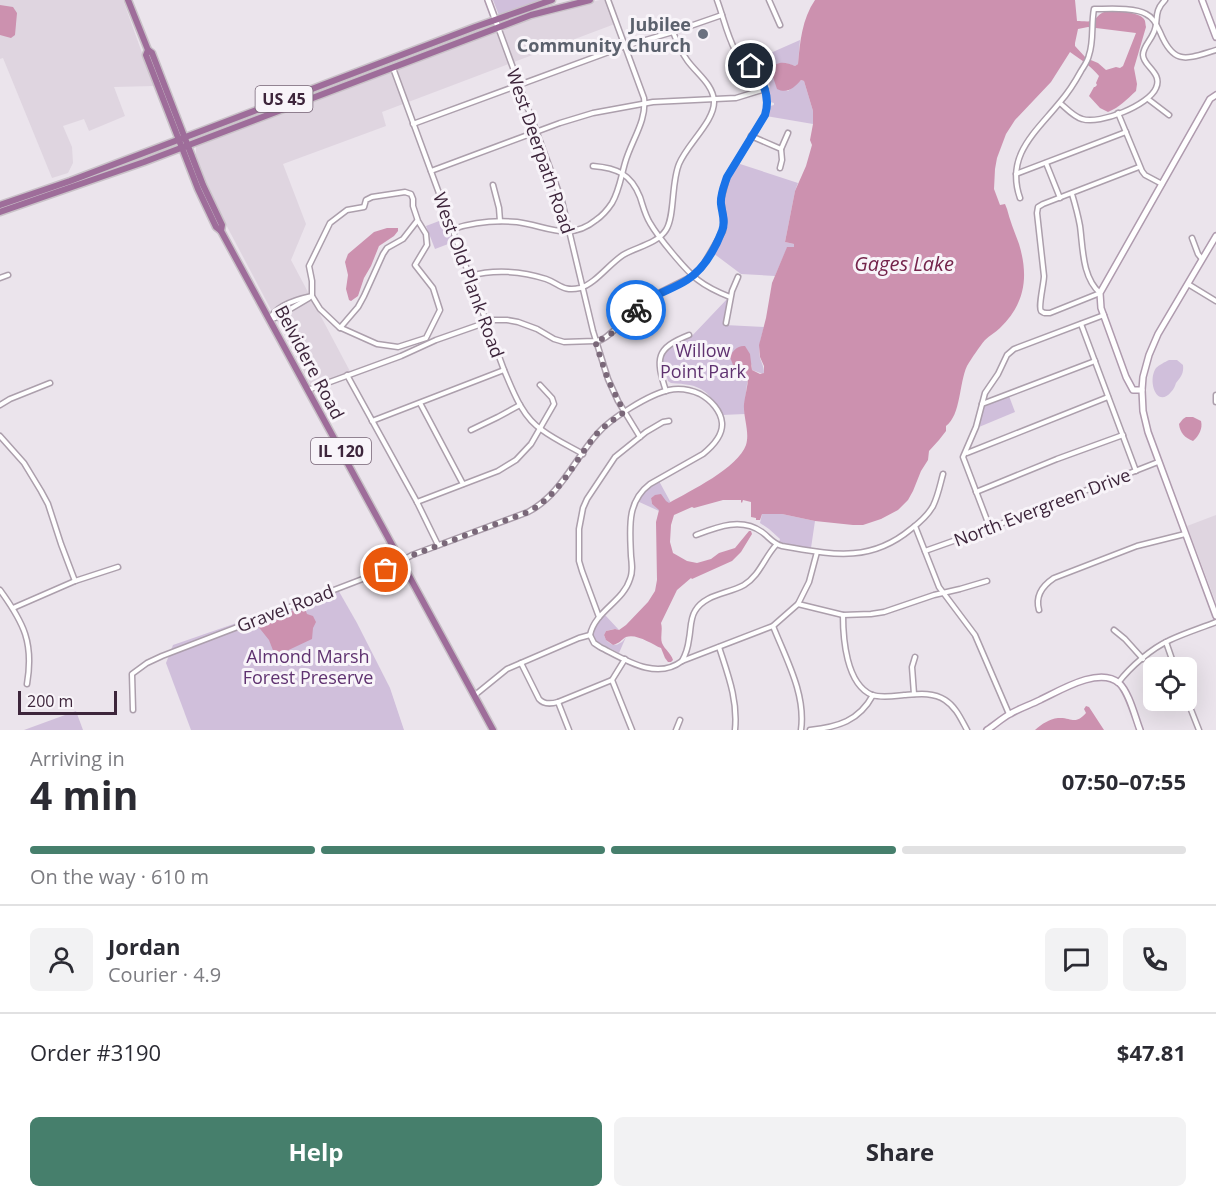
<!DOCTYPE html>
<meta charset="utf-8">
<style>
:root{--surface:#fff;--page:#f2f2f3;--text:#2b2b33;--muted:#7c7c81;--line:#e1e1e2;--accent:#467f6c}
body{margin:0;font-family:"Open Sans",sans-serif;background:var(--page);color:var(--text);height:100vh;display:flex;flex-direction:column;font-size:22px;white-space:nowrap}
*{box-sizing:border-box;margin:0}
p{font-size:20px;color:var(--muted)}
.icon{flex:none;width:33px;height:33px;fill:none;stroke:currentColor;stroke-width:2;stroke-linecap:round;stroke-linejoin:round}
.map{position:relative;height:730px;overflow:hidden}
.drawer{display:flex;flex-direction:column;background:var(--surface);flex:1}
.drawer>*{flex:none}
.controls{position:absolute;left:1143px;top:657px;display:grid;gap:12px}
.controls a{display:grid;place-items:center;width:54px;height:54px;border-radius:9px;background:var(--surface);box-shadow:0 6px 24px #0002;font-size:30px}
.scale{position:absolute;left:18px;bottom:15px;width:99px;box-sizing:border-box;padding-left:6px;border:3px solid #3d253b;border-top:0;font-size:16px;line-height:21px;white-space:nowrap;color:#3d253b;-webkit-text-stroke:4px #f8f4f9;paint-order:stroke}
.pin{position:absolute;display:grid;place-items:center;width:51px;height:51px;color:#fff;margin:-26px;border:3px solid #fff;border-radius:50%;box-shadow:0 2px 6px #0007}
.courier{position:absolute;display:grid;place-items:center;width:60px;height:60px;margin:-30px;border:4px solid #1a73e8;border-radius:50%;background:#fff;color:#222;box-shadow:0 2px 8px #0007}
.summary em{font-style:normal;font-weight:700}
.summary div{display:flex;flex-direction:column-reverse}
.summary{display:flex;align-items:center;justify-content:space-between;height:102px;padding:0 30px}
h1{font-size:39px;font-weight:700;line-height:45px}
.bar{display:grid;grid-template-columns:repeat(4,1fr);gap:9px 6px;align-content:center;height:72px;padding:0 30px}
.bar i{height:8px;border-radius:4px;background:var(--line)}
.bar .active{background:var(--accent)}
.bar p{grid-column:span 4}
.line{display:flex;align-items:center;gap:15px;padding:0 30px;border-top:2px solid var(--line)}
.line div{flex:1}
.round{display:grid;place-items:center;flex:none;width:63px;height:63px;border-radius:9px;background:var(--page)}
.action{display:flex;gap:12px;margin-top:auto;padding:12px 30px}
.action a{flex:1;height:69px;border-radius:9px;background:var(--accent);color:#fff;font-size:24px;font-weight:700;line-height:69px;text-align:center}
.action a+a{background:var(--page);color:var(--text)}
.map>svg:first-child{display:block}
</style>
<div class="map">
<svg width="1216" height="730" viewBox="0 0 1216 730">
<rect width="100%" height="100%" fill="#ebe4ec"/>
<!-- built -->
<g fill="#dfd5e0">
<polygon points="0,0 123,0 154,86 114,87 125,116 89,131 84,119 63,126 72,147 73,163 68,173 52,178 3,58 0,59"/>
<polygon points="600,0 612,0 620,22 382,112 386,126 283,164 306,224 291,260 353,377 314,391 213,200 196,157 196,147 200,143 494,31 565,8"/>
<polygon points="1216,515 1216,603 1187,526"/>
</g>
<!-- green -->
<g fill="#d0bfdb">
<polygon points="493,0 549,0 500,18"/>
<path d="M800 40 798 64 795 66 785 63 777 64C774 81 771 83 788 91L801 80 804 81 813 111V124L766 116 770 106 774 105V103L770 102 768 89 770 87 763 71 765 69 757 59Z"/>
<path d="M737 163 798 183 795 191 785 242 794 244V247L787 248 775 276 741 274 713 253C717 246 725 236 727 228 728 222 725 215 724 209 722 192 730 178 737 163Z"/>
<polygon points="447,218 456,241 435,249 426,226"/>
<path d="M728 298 729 299 725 325 764 327C761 338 758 347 760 358 762 364 764 367 764 373L763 374 752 370V364L747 376 748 380 747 384 744 410 745 414 722 415C707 388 701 385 671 383L668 381 665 371H662L661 362 665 351 675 342 690 338Z"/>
<path d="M1169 360H1177L1183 365C1184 373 1181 377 1176 383 1175 386 1174 389 1171 392 1157 409 1147 381 1156 368 1159 365 1165 362 1169 360Z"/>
<polygon points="1009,396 1015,412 979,427 983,407"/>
<polygon points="659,481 671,503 669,504 654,496 651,498 652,504 659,509 659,511 637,501 647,489"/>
<polygon points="762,514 782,514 815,521 811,548 784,544 779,542 780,539 769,529 760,523"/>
<polygon points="337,588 357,623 390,688 404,730 191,730 166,663 173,645"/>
<path d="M605 615 619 630 614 629 606 631 604 635C606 642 613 648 620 643 623 642 624 639 626 637L619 653 596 641C590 630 597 622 605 615Z"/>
<polygon points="76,711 83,730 24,730"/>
</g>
<!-- water -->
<g fill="#cc91af" fill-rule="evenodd">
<path d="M815 0H1075L1077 21C1081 21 1088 22 1092 21 1097 19 1098 14 1104 12 1112 9 1137 12 1143 18 1146 21 1145 23 1146 27L1134 68 1137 84 1136 91C1126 100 1120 107 1108 112L1100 108 1089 96 1094 87H1095L1097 85 1096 83 1099 76C1092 67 1080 59 1070 52L1051 82 1015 120 1006 134 997 158 995 169 994 189 1000 205 1005 204 1007 209C1010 221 1015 233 1019 244 1029 277 1025 304 1000 328 995 333 990 335 985 340 979 347 972 358 967 366 959 383 961 415 946 426V431L939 440 929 451 928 460 921 471 913 491 908 500 898 510 881 519 863 525H853L815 521 782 514H762L760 520H756V518L751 517V502L743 500 742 503 741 502V500H723L694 508 692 507 674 515 671 525 670 542 673 553 687 561 697 563 711 559 719 553 735 548 749 531H751L752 534 741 552 732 561 692 579 691 578 677 590 661 623C663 630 660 637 662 643 665 650 671 653 673 660L671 662H668L665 658 661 648C652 644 636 633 626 637 621 640 620 643 613 645L606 640 604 635 606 631 615 629 619 630 626 625 648 602 655 591 657 580 656 522 659 510 652 504 651 498 655 495 661 494 666 501 669 503C690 491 738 468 746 445 750 432 743 417 744 404 745 395 748 386 748 377L733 365 730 357C732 351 738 345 745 346L750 354 752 370 760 374 764 373V366L760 357 759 345 766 318 772 283 787 247H794V244L785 242 795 191 806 166 812 145 810 140 813 124V111L804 81 801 80C794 88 787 94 777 89L771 71C775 60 786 62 795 66L798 64C800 42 802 19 815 0ZM1088 27 1136 33 1123 66 1120 68 1116 67 1106 70 1098 63 1086 58 1075 46V43L1078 29Z"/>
<polygon points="0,5 13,7 17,13 15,35 11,38 0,35"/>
<polygon points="387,228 398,228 398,231 394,236 379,246 371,266 364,278 358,296 351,301 349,300 346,289 348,275 345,262 348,254 374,232"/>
<path d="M1186 417H1193L1201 421C1203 428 1199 436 1193 441 1185 438 1180 433 1179 424L1183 419Z"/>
<polygon points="304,606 307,614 313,616 316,622 313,628 312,639 278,655 274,653 269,640 257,625"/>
<path d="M1086 706 1089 707 1104 730H1035C1042 724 1049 719 1058 718 1072 717 1074 726 1086 713L1084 709Z"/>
</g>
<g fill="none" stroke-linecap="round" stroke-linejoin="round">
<defs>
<g id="street">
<polyline points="769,0 780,25"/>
<polyline points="498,27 562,201 593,331 608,379 618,401 640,437"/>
<path d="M393 68 504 370C513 391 522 417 542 430 554 439 569 446 583 454"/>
<polyline points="1148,99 1169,115"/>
<path d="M1060 103C1066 108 1074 117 1082 119 1100 125 1149 105 1156 88 1163 73 1143 66 1143 55 1143 47 1150 41 1153 34 1160 21 1152 13 1165 0"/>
<polyline points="1118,113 1142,171 1145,175 1162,184"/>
<polyline points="413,124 625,46 673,32 722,15"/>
<polyline points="751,136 781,149 782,160 780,168"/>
<polyline points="781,149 788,133"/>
<polyline points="1046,163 1060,198"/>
<path d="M593 166C617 168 631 174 640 197 643 206 645 215 650 223 658 237 686 271 698 280 707 287 720 293 730 297"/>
<polyline points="431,171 560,123 593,113 653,102 736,98 765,89"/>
<polyline points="1016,174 1126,132"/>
<polyline points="493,185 499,208 500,221"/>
<polygon points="405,192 411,194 413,199 413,206 418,221 426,234 427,245 415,265 433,288 440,310 426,338 398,347 377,344 339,327 320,309 312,296 312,281 309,266 330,223 347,210 364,207 366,200 372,197"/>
<path d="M1072 194C1075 204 1078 215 1080 226 1083 248 1082 277 1100 293L1050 313C1046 313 1044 314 1041 311 1038 307 1044 283 1044 276L1037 213 1038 207 1043 204 1139 167"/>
<path d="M1020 198C1005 155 1036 132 1060 102 1068 93 1075 82 1081 71 1084 66 1088 61 1089 55 1094 41 1091 24 1094 9 1108 9 1135 7 1146 14 1154 18 1156 24 1160 32 1174 66 1186 59 1216 50"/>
<path d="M453 229C474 222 495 220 517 222 547 226 569 242 596 220 602 216 608 209 612 203 619 191 621 177 625 163 631 141 647 121 644 98L608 0"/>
<polyline points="1192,238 1198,254 1202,259"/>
<path d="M470 276C494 269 522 271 546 279 560 284 563 292 580 288 595 284 609 264 623 255 636 247 657 244 666 230 675 216 671 183 679 164 687 144 715 121 714 101 713 84 696 73 687 60 681 52 677 42 673 32"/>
<polyline points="0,278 8,275"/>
<polyline points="1188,284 1216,301"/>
<path d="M270 319C276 305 298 299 312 296"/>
<polyline points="270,319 275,318 309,298"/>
<polyline points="726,323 732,291 738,277"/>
<polyline points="1081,324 1136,471"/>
<polyline points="340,328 358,307 364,296 383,254 387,248 403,239 417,221"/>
<polyline points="347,375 417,502 438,545"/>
<path d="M308 390 401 356 436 340 493 320H507L518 322 537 329 554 339 564 342 595 341 601 340 606 337 628 319 645 300 689 278 702 267 723 231 724 220 721 200 727 177 765 115C771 98 764 79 751 67 746 62 738 57 735 50 727 35 723 16 717 0"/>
<path d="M666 391C655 358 656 348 689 335"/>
<polyline points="1216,395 1216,402"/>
<polyline points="420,403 463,484"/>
<polyline points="982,404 1095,361"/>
<polyline points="0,405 10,399 50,383"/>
<polyline points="372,421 504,370"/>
<polyline points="471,430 498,417 520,405"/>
<polyline points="0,436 24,463 41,491 48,504 61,544 75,581"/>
<polyline points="967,453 1108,397"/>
<polyline points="976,492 1057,459 1123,435"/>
<polyline points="417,502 498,471 516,460 531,444 554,404 552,398 540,385"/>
<polyline points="915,526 939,587 975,635 1009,714"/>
<polyline points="990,528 963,457 976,427 985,393 998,374 1007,355 1014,349 1104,315"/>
<path d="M696 535C717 527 741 517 762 532 769 537 773 544 782 546 830 554 869 564 911 529 919 523 928 515 933 506 938 496 940 485 943 474"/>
<polyline points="925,551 990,528 1158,462"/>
<path d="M0 590C24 623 34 643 27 684"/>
<polyline points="798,604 843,615 871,614 884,612 934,595 960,589 987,581"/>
<polyline points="13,608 75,581 118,567"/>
<path d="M1039 610C1035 596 1042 586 1054 578L1137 546 1185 534"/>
<path d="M843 615C843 638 846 684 872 695 882 698 894 696 904 695 918 694 933 692 945 700 956 707 961 719 967 730"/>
<polyline points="599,617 582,571 579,561 579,529 583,508 587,499 615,457 646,432 663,422 669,421"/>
<path d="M773 626C786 659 806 694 801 730"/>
<polyline points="1114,630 1125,639 1143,659"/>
<path d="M590 635 594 643 600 647C624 659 656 681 682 661L773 626 798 604 809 582 817 552"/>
<polyline points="1166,642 1175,668"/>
<path d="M719 647C728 675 738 700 735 730"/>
<path d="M682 661C686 654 688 647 689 639 691 629 690 619 695 611 705 594 728 594 744 585 760 575 764 558 776 545"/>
<path d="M521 663 539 699C544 705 551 704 558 702L612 680 625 659"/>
<polyline points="612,680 632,730"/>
<path d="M1118 683C1130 667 1152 648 1170 640 1185 633 1201 628 1216 622"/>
<polyline points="914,694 912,667 915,657"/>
<polyline points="475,695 507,669 579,638 590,635"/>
<polyline points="1186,697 1199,730"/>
<polyline points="558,702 569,730"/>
<path d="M133 710 132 674 147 663 162 656 386 570 412 555 528 512C561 495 574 459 598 433 611 418 650 394 669 390 679 388 691 390 700 394 711 400 721 411 722 423 723 436 713 446 703 454L650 484C626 502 630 529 631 556 632 564 633 572 630 579 623 602 595 611 590 635"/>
<polyline points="676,730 680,720"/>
<path d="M810 730C838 727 859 721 873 695"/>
</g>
<g id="secondary">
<polyline points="488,0 498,27"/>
<polyline points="1202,0 1216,37"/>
<polyline points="1216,236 1158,334 1149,355 1143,377 1142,390 1143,411 1148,432 1216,616"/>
<polyline points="1142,390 1133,390 1126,377 1101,308 1100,293 1210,99 1216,95"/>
<path d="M987 730C995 725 1002 718 1010 714 1020 708 1030 705 1040 700 1059 691 1099 666 1119 683 1129 692 1135 717 1140 730"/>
</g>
<g id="primary">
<polyline points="128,0 148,50 146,55 198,189 216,227 221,231 493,730"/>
<polyline points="148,50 152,53 203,185 222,225 221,231"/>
<polyline points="0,205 70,181 475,27 552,0"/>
<polyline points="0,212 144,162 531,15 590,0"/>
</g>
</defs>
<!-- street casing -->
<use href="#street" stroke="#ac9fac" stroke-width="7"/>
<!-- secondary casing -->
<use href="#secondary" stroke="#af9bae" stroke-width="8"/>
<!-- primary casing -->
<use href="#primary" stroke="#c9c2c8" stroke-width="9"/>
<!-- street -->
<use href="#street" stroke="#fff" stroke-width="4"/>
<!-- secondary -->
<use href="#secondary" stroke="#fff" stroke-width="5"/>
<!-- primary -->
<use href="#primary" stroke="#9e6d9a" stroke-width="6"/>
</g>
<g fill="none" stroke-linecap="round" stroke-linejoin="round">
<!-- done -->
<path stroke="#7a6879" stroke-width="6" stroke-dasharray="0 10.8" d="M386 570 405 558 528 512C560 495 574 462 595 436 603 426 614 420 624 412L608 380 595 341C609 339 627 321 636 310"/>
<!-- route -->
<path stroke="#1a73e8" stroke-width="8" d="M636 310C651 294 670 291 687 280 704 269 715 249 722 231 726 222 722 213 721 204 720 195 724 186 727 177L765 115C771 96 763 80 751 66"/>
</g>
<!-- markers -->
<circle fill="#6b7280" stroke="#f8f4f9" stroke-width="2" cx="703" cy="34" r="6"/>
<g text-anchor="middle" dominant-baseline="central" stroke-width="6" stroke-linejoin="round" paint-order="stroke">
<!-- shield labels -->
<g fill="#f8f4f9" stroke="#756374" stroke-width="1.5">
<rect x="255.5" y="86" width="57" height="26" rx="4.5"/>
<rect x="311" y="438" width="60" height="26" rx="4.5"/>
</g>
<g font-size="16" font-weight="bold" fill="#3d253b">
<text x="284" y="99">US 45</text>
<text x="341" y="451">IL 120</text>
</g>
<!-- worship labels -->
<g font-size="18" font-weight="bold" fill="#5b616d" stroke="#f8f4f9" text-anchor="end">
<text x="691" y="24">Jubilee<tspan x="691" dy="21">Community Church</tspan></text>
</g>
<!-- street labels -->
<g font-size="18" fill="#3d253b" stroke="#f8f4f9">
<text transform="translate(541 151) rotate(71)">West Deerpath Road</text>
<text transform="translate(469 275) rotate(70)">West Old Plank Road</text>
<text transform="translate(310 362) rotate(62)">Belvidere Road</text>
<text transform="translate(1042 507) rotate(-21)">North Evergreen Drive</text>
<text transform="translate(285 608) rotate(-21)">Gravel Road</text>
</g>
<!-- park labels -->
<g font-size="18" fill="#5f3270" stroke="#f8f4f9">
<text x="703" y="350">Willow<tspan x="703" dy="21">Point Park</tspan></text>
<text x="308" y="656">Almond Marsh<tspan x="308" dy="21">Forest Preserve</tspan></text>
</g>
<!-- water labels -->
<g font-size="20" font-style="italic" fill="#74244b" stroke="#f8f4f9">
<text x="904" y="263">Gages Lake</text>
</g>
</g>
</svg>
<div class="controls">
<a><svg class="icon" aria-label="locate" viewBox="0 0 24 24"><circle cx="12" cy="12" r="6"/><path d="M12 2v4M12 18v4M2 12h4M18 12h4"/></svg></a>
</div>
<div class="scale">200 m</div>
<div class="pin" style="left:386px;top:570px;background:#ea580c"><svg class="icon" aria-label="bag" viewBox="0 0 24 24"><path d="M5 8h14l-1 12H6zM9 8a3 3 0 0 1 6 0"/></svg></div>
<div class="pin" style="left:751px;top:66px;background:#1f2937"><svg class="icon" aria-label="home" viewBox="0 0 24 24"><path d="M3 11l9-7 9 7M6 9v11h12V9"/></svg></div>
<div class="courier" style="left:636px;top:310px"><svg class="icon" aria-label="bike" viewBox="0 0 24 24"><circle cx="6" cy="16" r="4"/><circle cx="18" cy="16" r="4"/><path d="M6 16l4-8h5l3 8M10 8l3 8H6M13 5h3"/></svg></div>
</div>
<section class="drawer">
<div class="summary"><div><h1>4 min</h1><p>Arriving in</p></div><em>07:50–07:55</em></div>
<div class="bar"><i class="active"></i><i class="active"></i><i class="active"></i><i></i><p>On the way · 610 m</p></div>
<div class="line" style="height:108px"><a class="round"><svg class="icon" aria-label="person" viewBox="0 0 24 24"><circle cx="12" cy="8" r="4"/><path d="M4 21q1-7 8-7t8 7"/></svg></a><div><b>Jordan</b><p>Courier · 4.9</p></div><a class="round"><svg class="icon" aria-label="chat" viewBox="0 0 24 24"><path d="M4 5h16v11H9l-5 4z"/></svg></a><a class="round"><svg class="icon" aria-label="phone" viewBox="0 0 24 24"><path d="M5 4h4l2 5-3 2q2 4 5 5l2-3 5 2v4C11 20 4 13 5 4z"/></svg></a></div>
<div class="line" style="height:78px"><div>Order #3190</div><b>$47.81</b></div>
<div class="action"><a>Help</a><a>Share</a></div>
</section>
